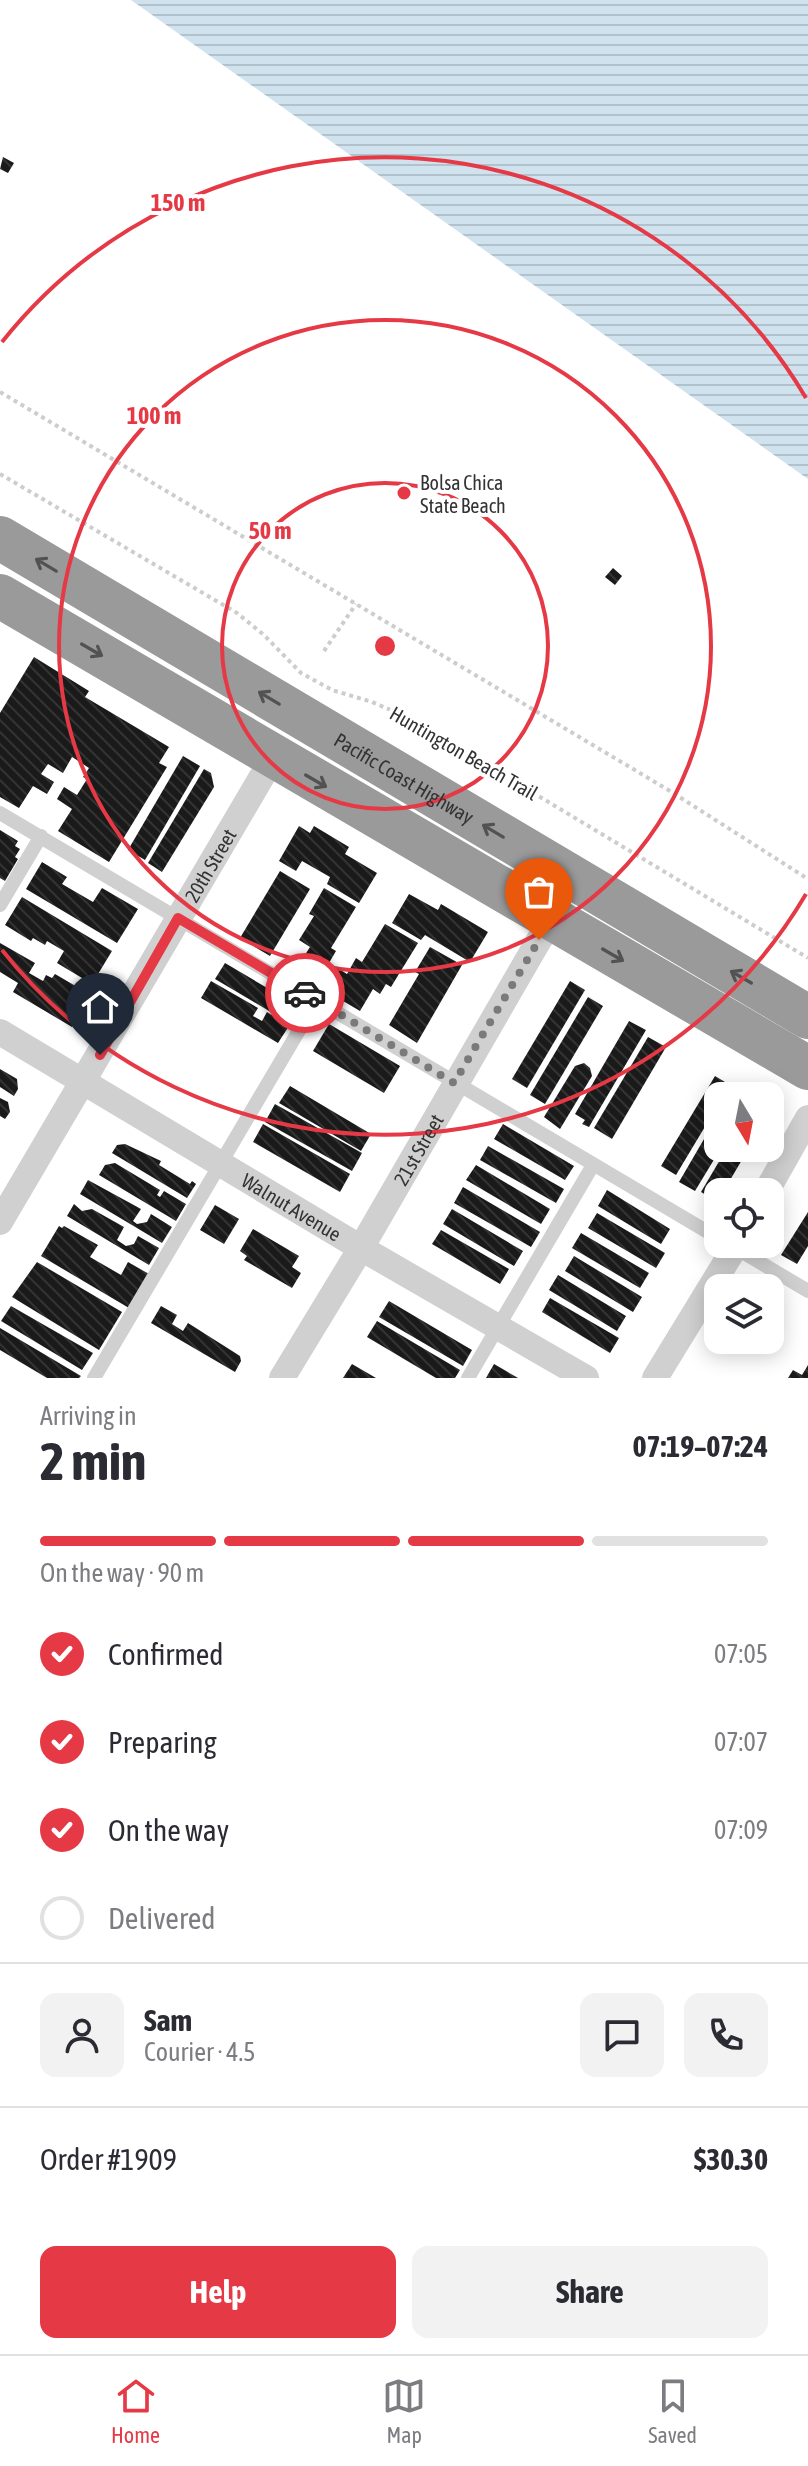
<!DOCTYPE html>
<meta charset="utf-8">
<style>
:root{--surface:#fff;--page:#f2f2f3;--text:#2b2b33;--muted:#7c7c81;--line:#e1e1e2;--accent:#e63946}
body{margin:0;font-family:"Asap Condensed",sans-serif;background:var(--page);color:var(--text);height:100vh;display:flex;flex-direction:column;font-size:30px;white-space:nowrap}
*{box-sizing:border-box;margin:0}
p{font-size:26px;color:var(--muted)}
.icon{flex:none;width:44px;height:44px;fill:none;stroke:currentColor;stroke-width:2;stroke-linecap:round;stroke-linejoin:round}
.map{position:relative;height:1378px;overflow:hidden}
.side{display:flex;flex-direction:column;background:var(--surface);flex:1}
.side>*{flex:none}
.needle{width:52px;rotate:170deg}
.fabs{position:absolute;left:704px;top:1082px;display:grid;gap:16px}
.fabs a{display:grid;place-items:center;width:80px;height:80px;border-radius:16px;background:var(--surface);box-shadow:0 4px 20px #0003;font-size:40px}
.pin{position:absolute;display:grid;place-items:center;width:68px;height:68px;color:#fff;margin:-82px -34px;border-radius:50% 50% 50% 0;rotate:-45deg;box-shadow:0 0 8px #0007}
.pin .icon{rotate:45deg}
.courier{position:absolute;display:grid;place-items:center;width:80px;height:80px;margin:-40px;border:6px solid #e63946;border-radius:50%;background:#fff;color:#222;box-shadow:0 2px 10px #0007}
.headline em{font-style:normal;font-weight:700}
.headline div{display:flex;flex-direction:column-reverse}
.headline{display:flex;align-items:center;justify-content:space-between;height:136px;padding:0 40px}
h1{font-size:52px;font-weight:700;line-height:60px}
.bar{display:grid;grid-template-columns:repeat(4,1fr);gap:12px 8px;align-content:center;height:96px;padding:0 40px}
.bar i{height:10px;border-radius:6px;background:var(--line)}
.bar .on{background:var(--accent)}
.bar p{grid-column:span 4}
.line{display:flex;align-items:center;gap:20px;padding:0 40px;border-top:2px solid var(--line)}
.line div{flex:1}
.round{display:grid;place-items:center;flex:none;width:84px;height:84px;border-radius:16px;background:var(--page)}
ol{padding:0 40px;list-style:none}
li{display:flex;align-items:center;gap:24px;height:88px}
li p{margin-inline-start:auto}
li .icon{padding:8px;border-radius:50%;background:var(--accent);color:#fff;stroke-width:4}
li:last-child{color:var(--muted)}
li i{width:44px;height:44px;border:4px solid var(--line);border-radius:50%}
.action{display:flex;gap:16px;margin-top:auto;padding:16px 40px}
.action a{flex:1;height:92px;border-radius:16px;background:var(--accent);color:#fff;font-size:32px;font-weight:700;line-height:92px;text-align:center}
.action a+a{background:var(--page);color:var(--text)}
.menu{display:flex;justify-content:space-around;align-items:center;height:112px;border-top:2px solid var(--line);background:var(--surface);font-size:22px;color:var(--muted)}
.menu a{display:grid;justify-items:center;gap:4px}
.menu .on{color:var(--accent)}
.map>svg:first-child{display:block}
</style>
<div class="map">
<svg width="808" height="1378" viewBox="0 0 808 1378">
<defs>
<pattern id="water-rules" width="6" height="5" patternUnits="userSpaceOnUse" patternTransform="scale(2)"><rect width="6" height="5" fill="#cfe2ee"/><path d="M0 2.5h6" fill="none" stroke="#b2c2cd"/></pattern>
<pattern id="building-back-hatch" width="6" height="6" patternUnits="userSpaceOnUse" patternTransform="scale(2)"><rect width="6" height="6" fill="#1a1a1a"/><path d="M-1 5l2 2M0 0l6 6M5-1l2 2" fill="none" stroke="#333"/></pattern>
</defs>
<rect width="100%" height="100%" fill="#fff"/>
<!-- water -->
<polygon fill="url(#water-rules)" points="131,0 808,0 808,479"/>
<!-- building -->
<g fill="url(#building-back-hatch)">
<polygon points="3,157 14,163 8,173 0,169"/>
<polygon points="613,568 622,576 615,585 605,577"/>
<polygon points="34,657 89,691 85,697 169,747 159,763 167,767 109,862 58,831 72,809 57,799 64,787 77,795 87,779 83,777 89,768 72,757 63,773 48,764 41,774 54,782 47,794 33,786 19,808 0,797 0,713"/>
<polygon points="183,756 200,766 145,860 128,850"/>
<polygon points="204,769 211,773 214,787 162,872 148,863"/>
<polygon points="299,826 310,833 314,826 349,847 345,854 377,873 359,903 327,884 330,877 302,861 296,871 279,861"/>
<polygon points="0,830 18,841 15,846 20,849 15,857 18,859 5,881 0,878"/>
<polygon points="42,862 67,877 62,884 93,902 102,888 138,909 117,943 26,889"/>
<polygon points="280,871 310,889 270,956 240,938"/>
<polygon points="324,888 356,907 331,948 336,951 329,963 347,974 356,958 362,962 385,924 418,943 391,987 386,984 380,994 373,989 360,1011 294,972 310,947 299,940 314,916 309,914"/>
<polygon points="409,894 438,910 441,904 488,932 470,962 425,935 421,940 392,923"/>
<polygon points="22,897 112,951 92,984 57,963 64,951 47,941 45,945 33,938 31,941 5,925"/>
<polygon points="0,943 35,963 29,973 43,981 46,975 52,978 55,974 91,995 72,1027 13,992 18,983 0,972"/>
<polygon points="430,947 462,965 417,1043 389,1025 419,974 415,972"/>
<polygon points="225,963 301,1008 291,1024 215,979"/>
<polygon points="211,981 258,1008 253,1016 262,1021 267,1012 289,1026 278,1043 201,998"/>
<polygon points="570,981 585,990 527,1088 512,1079"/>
<polygon points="588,997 603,1006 545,1104 530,1095"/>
<polygon points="629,1021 646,1030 589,1127 582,1124 585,1120 575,1114"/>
<polygon points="329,1024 400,1066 384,1093 313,1051"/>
<polygon points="648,1037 666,1047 612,1139 594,1128"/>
<polygon points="584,1063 590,1068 592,1076 560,1129 544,1117 575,1066"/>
<polygon points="0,1069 17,1079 18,1089 14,1096 0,1087"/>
<polygon points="715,1076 730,1085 723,1096 718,1096 718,1105 676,1175 661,1166"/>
<polygon points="735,1085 754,1096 729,1096"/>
<polygon points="290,1086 371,1134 361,1151 279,1103"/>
<polygon points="0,1098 8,1102 10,1112 5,1119 0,1116"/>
<polygon points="275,1104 362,1153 352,1171 265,1122"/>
<polygon points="718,1115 718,1148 721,1148 695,1191 679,1182"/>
<polygon points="263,1124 350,1174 340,1192 253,1142"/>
<polygon points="503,1124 574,1166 565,1180 494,1139"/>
<polygon points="125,1144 161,1161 159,1165 190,1184 192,1181 196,1184 187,1198 112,1153 117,1145"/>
<polygon points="488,1146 564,1189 556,1203 480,1160"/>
<polygon points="727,1148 749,1148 723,1192 718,1192 718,1202 701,1192"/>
<polygon points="115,1163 160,1190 157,1195 160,1197 164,1191 186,1204 176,1221 99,1175 105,1165"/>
<polygon points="476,1165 550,1209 541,1224 466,1180"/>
<polygon points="88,1180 141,1209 133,1221 137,1224 147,1222 151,1214 172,1227 162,1243 80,1194"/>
<polygon points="463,1187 540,1232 531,1247 454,1203"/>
<polygon points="607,1190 670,1229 661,1244 598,1206"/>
<polygon points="74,1204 82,1211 92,1209 124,1227 117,1240 126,1246 134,1244 138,1236 159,1248 149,1265 67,1216"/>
<polygon points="215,1205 239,1219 224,1244 200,1230"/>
<polygon points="452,1209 523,1251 514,1266 443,1224"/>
<polygon points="808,1212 808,1246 797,1264 781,1255"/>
<polygon points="597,1213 665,1253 656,1268 588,1228"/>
<polygon points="59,1226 62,1228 64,1226 98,1245 90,1257 121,1275 128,1262 149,1274 129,1308 41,1256"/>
<polygon points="253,1229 299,1256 292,1267 301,1273 292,1288 244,1260 247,1256 240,1251"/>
<polygon points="441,1230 509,1269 500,1284 432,1244"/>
<polygon points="581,1233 649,1273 640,1288 572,1248"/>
<polygon points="574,1256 642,1297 633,1312 565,1271"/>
<polygon points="37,1262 122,1312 99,1350 12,1297"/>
<polygon points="558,1275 626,1316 617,1331 549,1290"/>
<polygon points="550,1298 619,1338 610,1353 542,1312"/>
<polygon points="389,1301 472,1350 463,1366 379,1317"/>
<polygon points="11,1306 93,1353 82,1370 1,1321"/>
<polygon points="161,1306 177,1315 172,1324 183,1331 188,1323 240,1356 241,1361 235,1372 151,1323"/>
<polygon points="377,1321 460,1370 455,1378 436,1378 367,1337"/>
<polygon points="0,1328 81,1376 79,1378 47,1378 0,1350"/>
<polygon points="352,1364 376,1378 343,1378"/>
<polygon points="494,1364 518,1378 486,1378"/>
<polygon points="808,1365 808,1378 788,1378 793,1370 802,1375"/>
</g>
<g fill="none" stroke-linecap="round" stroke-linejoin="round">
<!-- path -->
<g stroke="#cdcdcd" stroke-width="4" stroke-dasharray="4 4" stroke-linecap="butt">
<polyline points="0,392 670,791 808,879"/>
<polyline points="0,474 237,613 264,635 301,673 332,690 372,702 407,717 808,958"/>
<polyline points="324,651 356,604"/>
</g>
<!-- lane -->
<g stroke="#d0d0d0" stroke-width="14">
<polyline points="0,813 718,1238"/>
<polyline points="0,905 41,836"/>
<polyline points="729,1244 808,1291"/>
<polyline points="94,1378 317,1000"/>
<polyline points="468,1378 593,1165"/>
</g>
<!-- street -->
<g stroke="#d0d0d0" stroke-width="26">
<path id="s1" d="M0 1032 361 1248 586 1378"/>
<polyline points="766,1192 808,1118"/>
<path id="s2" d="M0 1222 274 756"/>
<path id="s3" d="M282 1378 361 1248 539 940 553 920"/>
<polyline points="655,1378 737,1244"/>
</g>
<!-- highway -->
<g stroke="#9a9a9a" stroke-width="44">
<path id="s4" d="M0 538 808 1017"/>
<polyline points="0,596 808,1068"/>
</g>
</g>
<!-- one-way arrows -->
<defs><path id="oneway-shaft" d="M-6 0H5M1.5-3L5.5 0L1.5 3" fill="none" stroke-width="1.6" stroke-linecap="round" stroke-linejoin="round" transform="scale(2)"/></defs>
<g stroke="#525252">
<use href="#oneway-shaft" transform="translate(46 565) rotate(-149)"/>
<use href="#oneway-shaft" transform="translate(92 650) rotate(30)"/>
<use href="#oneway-shaft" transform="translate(269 698) rotate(-149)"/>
<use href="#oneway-shaft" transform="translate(316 781) rotate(30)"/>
<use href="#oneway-shaft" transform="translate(493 831) rotate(-149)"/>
<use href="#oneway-shaft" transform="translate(613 955) rotate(30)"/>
<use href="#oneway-shaft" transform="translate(741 977) rotate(-150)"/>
</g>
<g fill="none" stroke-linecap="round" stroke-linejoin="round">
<!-- done -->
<polyline stroke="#7a7a7a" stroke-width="8" stroke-dasharray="0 14.4" points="305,993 454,1083 539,940"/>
<!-- route -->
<polyline stroke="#e63946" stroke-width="10" points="100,1055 178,918 305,993"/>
</g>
<!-- distance rings -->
<g fill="none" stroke="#e63946" stroke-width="4">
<circle cx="385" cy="646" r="163"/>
<circle cx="385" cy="646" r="326"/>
<path d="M806 894A489 489 0 0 1 2 950M2 342A489 489 0 0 1 806 398"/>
</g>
<!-- markers -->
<circle fill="#e63946" stroke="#fff" stroke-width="3" cx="404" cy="493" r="8"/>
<g text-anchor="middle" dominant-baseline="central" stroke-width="8" stroke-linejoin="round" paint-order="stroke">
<!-- poi labels -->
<g font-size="20" fill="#333" stroke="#fff" text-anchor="start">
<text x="420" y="482">Bolsa Chica<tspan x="420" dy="23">State Beach</tspan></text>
</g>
<!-- street labels -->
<g font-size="20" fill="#333" stroke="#fff">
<text transform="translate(464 753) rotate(30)">Huntington Beach Trail</text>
<text stroke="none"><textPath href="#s4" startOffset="470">Pacific Coast Highway</textPath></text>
<text stroke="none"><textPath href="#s2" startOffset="414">20th Street</textPath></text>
<text stroke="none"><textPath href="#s3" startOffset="266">21st Street</textPath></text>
<text stroke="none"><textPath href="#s1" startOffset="340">Walnut Avenue</textPath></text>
</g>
</g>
<circle cx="385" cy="646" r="12" fill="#e63946" stroke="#fff" stroke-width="4"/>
<g font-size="24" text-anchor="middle" font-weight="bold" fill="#e63946" stroke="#fff" stroke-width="8" stroke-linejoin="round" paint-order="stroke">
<text x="178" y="211">150 m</text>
<text x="154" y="424">100 m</text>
<text x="270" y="539">50 m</text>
</g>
</svg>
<div class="fabs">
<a><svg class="needle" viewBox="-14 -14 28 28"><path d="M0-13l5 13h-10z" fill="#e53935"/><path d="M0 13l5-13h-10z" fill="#7c7c81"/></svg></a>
<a><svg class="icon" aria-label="locate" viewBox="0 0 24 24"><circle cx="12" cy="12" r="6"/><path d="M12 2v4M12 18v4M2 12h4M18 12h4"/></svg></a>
<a><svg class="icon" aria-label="layers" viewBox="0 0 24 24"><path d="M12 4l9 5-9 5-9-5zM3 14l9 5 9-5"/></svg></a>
</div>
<div class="pin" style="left:539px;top:940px;background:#ea580c"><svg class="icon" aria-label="bag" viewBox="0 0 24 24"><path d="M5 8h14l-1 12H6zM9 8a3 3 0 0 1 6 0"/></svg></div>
<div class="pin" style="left:100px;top:1055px;background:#1f2937"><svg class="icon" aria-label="home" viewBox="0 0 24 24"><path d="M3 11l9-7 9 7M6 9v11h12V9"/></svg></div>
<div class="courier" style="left:305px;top:993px"><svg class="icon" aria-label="car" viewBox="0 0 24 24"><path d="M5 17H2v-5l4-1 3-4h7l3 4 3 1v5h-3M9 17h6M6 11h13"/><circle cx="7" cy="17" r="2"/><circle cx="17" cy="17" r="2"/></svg></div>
</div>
<section class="side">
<div class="headline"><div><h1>2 min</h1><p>Arriving in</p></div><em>07:19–07:24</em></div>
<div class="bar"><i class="on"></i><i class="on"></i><i class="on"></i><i></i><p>On the way · 90 m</p></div>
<ol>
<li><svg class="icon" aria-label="check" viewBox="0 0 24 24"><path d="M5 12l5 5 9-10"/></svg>Confirmed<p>07:05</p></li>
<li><svg class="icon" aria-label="check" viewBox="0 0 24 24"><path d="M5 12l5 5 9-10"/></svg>Preparing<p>07:07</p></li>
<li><svg class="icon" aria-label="check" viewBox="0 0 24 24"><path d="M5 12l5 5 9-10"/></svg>On the way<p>07:09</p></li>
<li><i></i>Delivered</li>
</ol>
<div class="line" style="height:144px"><a class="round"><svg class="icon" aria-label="person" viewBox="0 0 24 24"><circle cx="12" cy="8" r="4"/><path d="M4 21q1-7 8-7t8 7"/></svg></a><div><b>Sam</b><p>Courier · 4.5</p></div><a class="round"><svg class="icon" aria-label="chat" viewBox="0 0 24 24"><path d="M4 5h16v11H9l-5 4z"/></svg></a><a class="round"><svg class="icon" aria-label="phone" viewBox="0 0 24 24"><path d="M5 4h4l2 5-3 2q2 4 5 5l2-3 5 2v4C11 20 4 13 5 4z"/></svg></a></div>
<div class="line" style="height:104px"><div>Order #1909</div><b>$30.30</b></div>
<div class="action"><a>Help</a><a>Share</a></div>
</section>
<nav class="menu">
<a class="on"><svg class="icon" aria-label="home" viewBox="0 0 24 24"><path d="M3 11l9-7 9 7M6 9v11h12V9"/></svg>Home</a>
<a><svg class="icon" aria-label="map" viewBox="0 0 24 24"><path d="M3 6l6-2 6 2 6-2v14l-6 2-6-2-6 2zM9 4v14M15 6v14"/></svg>Map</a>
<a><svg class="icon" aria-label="saved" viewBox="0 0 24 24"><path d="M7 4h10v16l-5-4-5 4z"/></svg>Saved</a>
</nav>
